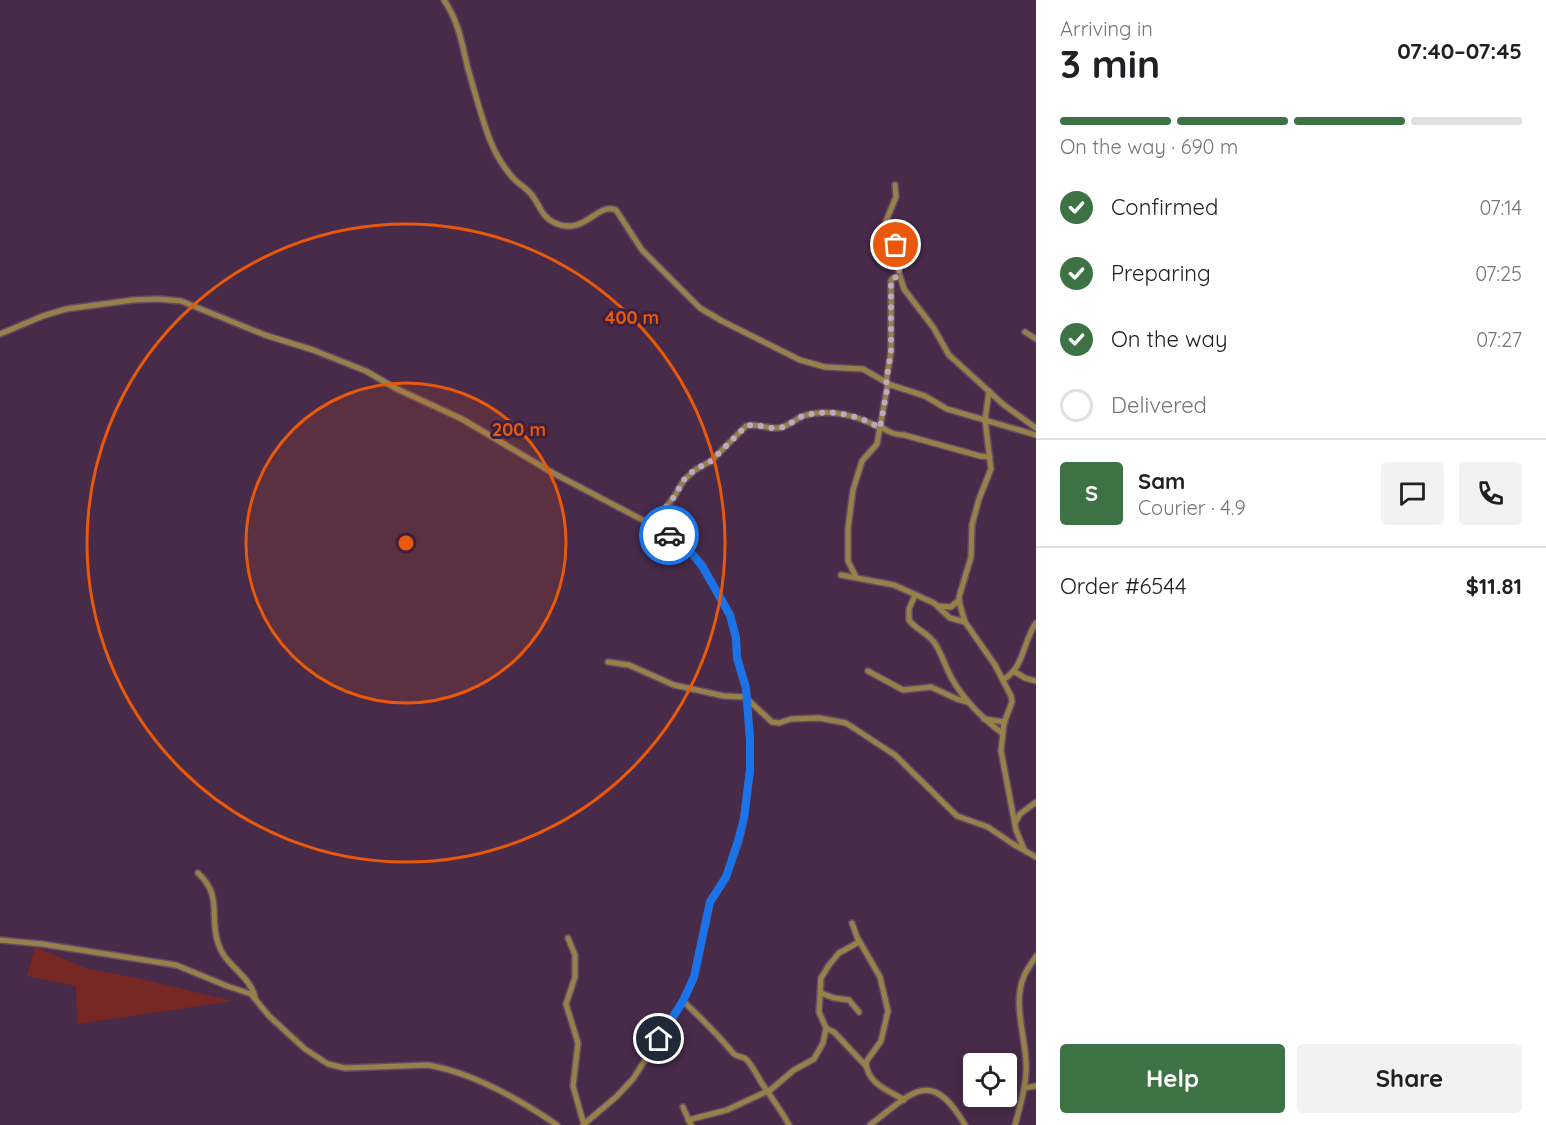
<!DOCTYPE html>
<meta charset="utf-8">
<style>
:root{--surface:#fff;--page:#f2f2f2;--text:#202124;--muted:#757577;--line:#e0e0e0;--accent:#3c7244}
body{margin:0;font-family:Quicksand,sans-serif;background:var(--page);color:var(--text);height:100vh;display:flex;flex-direction:column;font-size:22px;white-space:nowrap}
*{box-sizing:border-box;margin:0}
p{font-size:20px;color:var(--muted)}
.icon{flex:none;width:33px;height:33px;fill:none;stroke:currentColor;stroke-width:2;stroke-linecap:round;stroke-linejoin:round}
.map{position:relative;flex:1;overflow:hidden}
.drawer{display:flex;flex-direction:column;background:var(--surface);width:510px}
.drawer>*{flex:none}
.buttons{position:absolute;left:963px;top:1053px;display:grid;gap:12px}
.buttons a{display:grid;place-items:center;width:54px;height:54px;border-radius:6px;background:var(--surface);box-shadow:0 3px 15px #0003;font-size:30px}
.pin{position:absolute;display:grid;place-items:center;width:51px;height:51px;color:#fff;margin:-26px;border:3px solid #fff;border-radius:50%;box-shadow:0 2px 6px #0007}
.courier{position:absolute;display:grid;place-items:center;width:60px;height:60px;margin:-30px;border:4px solid #1a73e8;border-radius:50%;background:#fff;color:#222;box-shadow:0 2px 8px #0007}
.overview em{font-style:normal;font-weight:700}
.overview div{display:flex;flex-direction:column-reverse}
.overview{display:flex;align-items:center;justify-content:space-between;height:102px;padding:0 24px}
h1{font-size:39px;font-weight:700;line-height:45px}
.bar{display:grid;grid-template-columns:repeat(4,1fr);gap:9px 6px;align-content:center;height:72px;padding:0 24px}
.bar i{height:8px;border-radius:4px;background:var(--line)}
.bar .selected{background:var(--accent)}
.bar p{grid-column:span 4}
.line{display:flex;align-items:center;gap:15px;padding:0 24px;border-top:2px solid var(--line)}
.line div{flex:1}
.round{display:grid;place-items:center;flex:none;width:63px;height:63px;border-radius:6px;background:var(--page)}
ol{padding:0 24px;list-style:none}
li{display:flex;align-items:center;gap:18px;height:66px}
li p{margin-inline-start:auto}
li .icon{padding:6px;border-radius:50%;background:var(--accent);color:#fff;stroke-width:4}
li:last-child{color:var(--muted)}
li i{width:33px;height:33px;border:3px solid var(--line);border-radius:50%}
.primary-button{display:flex;gap:12px;margin-top:auto;padding:12px 24px}
.primary-button a{flex:1;height:69px;border-radius:6px;background:var(--accent);color:#fff;font-size:24px;font-weight:700;line-height:69px;text-align:center}
.primary-button a+a{background:var(--page);color:var(--text)}
main{display:flex;flex:1;min-height:0}
.map>svg:first-child{display:block}
</style>
<main>
<div class="map">
<svg width="1036" height="1125" viewBox="0 0 1036 1125">
<rect width="100%" height="100%" fill="#482b49"/>
<!-- green -->
<polygon fill="#772724" points="35,947 89,969 137,978 233,1001 77,1024 76,986 27,976"/>
<g fill="none" stroke-linecap="round" stroke-linejoin="round">
<defs>
<g id="street">
<path d="M444 0C459 22 462 44 468 69 475 92 481 117 490 140 495 153 504 168 514 179 519 184 526 188 531 194 539 203 541 216 553 222 584 238 596 202 616 210L642 250 700 308 722 321 800 360 825 367 863 369 891 385 925 396 947 409 1036 435"/>
<polyline points="895,185 896,197 886,221 896,245 898,270 904,289 933,327 949,355 1004,405 1036,428"/>
<polyline points="1025,332 1036,339"/>
<polyline points="0,334 43,316 66,309 133,300 158,299 181,301 265,335 313,350 366,371 397,389 462,419 553,473 658,528 688,549 702,565 730,615 736,638 737,658 746,688 750,739 750,770 744,818 739,841 726,877 710,902 694,977 683,1001 633,1079 616,1097 583,1125"/>
<polyline points="886,382 891,352 891,281 893,278 900,276"/>
<polyline points="989,391 985,420 991,469 979,499 972,525 971,557 959,597 960,605 965,622 995,665 1011,696 1012,702 1004,723 1001,751 1016,830 1024,849"/>
<path d="M880 426C889 433 894 434 904 435L980 456 990 457"/>
<path d="M652 525 674 497 684 480 695 470 711 461 746 426C757 423 767 429 778 428 788 427 795 419 803 416 829 408 857 415 880 428"/>
<polyline points="841,575 894,585 934,603 950,618 965,622"/>
<polyline points="856,577 848,561 848,528 853,490 862,461 877,444 888,383"/>
<path d="M915 595 909 609V620C916 630 929 633 936 645 942 655 946 668 952 679 965 701 982 718 1002 733"/>
<polyline points="938,606 951,607 959,600"/>
<polyline points="608,662 629,665 674,685 724,696 745,697 772,722 779,723 791,719 819,718 846,723 895,755 957,816 988,827 1013,844 1036,857"/>
<polyline points="868,671 903,690 931,687 957,699 967,702"/>
<polyline points="1015,672 1025,678 1036,681"/>
<path d="M1004 679C1024 668 1023 641 1036 623"/>
<polyline points="984,719 1005,722"/>
<polyline points="1015,823 1020,814 1036,802"/>
<path d="M198 873C223 896 209 916 218 943 224 965 250 975 255 997"/>
<path d="M852 923 857 937 880 977 888 1011 881 1041 866 1062C867 1084 888 1090 904 1100"/>
<polyline points="568,938 575,955 575,977 566,1004 578,1043 573,1086 584,1125"/>
<path d="M0 940 42 944 176 965 227 986 251 994 269 1016 305 1049 328 1064 345 1068 428 1065C474 1073 519 1099 557 1125"/>
<polyline points="859,942 839,953 829,965 821,978 819,1012 826,1028 834,1032 866,1066"/>
<polyline points="821,993 834,998 849,1000 859,1012"/>
<path d="M683 1001C701 1018 718 1035 734 1054 737 1057 742 1056 746 1059 752 1065 757 1075 761 1082 771 1097 781 1110 789 1125"/>
<polyline points="1024,1088 1036,1086"/>
<polyline points="768,1092 794,1070 814,1059 823,1043 826,1028"/>
<polyline points="683,1107 691,1125"/>
<polyline points="688,1120 727,1110 768,1091"/>
<path d="M870 1125C912 1093 931 1066 965 1125"/>
<path d="M1015 1125C1020 1106 1027 1085 1026 1065 1026 1037 1012 1004 1024 976 1027 969 1032 963 1036 956"/>
</g>
</defs>
<!-- street casing -->
<use href="#street" stroke="#654a66" stroke-width="8"/>
<!-- street -->
<use href="#street" stroke="#988049" stroke-width="5"/>
</g>
<g fill="none" stroke-linecap="round" stroke-linejoin="round">
<!-- done -->
<path stroke="#beaabf" stroke-width="6" stroke-dasharray="0 10.8" d="M669 535 652 525 674 497 684 480 694 470 711 461 746 426C757 423 767 429 778 428 788 427 795 419 803 416 829 408 858 415 880 428L888 383 886 382 891 352V281L893 278 900 276 896 245"/>
<!-- route -->
<polyline stroke="#1a73e8" stroke-width="8" points="659,1039 683,1001 694,977 710,902 726,877 738,841 744,818 750,770 750,739 746,688 737,658 736,638 730,615 702,566 688,549 669,535"/>
</g>
<!-- distance rings -->
<circle cx="406" cy="543" r="160" fill="#e8590c" fill-opacity=".12"/>
<g fill="none" stroke="#e8590c" stroke-width="3">
<circle cx="406" cy="543" r="160"/>
<circle cx="406" cy="543" r="319"/>
</g>
<circle cx="406" cy="543" r="9" fill="#e8590c" stroke="#3d203e" stroke-width="3"/>
<g font-size="18" text-anchor="middle" font-weight="bold" fill="#e8590c" stroke="#3d203e" stroke-width="6" stroke-linejoin="round" paint-order="stroke">
<text x="632" y="324">400 m</text>
<text x="519" y="436">200 m</text>
</g>
</svg>
<div class="buttons">
<a><svg class="icon" aria-label="locate" viewBox="0 0 24 24"><circle cx="12" cy="12" r="6"/><path d="M12 2v4M12 18v4M2 12h4M18 12h4"/></svg></a>
</div>
<div class="pin" style="left:896px;top:245px;background:#ea580c"><svg class="icon" aria-label="bag" viewBox="0 0 24 24"><path d="M5 8h14l-1 12H6zM9 8a3 3 0 0 1 6 0"/></svg></div>
<div class="pin" style="left:659px;top:1039px;background:#1f2937"><svg class="icon" aria-label="home" viewBox="0 0 24 24"><path d="M3 11l9-7 9 7M6 9v11h12V9"/></svg></div>
<div class="courier" style="left:669px;top:535px"><svg class="icon" aria-label="car" viewBox="0 0 24 24"><path d="M5 17H2v-5l4-1 3-4h7l3 4 3 1v5h-3M9 17h6M6 11h13"/><circle cx="7" cy="17" r="2"/><circle cx="17" cy="17" r="2"/></svg></div>
</div>
<section class="drawer">
<div class="overview"><div><h1>3 min</h1><p>Arriving in</p></div><em>07:40–07:45</em></div>
<div class="bar"><i class="selected"></i><i class="selected"></i><i class="selected"></i><i></i><p>On the way · 690 m</p></div>
<ol>
<li><svg class="icon" aria-label="check" viewBox="0 0 24 24"><path d="M5 12l5 5 9-10"/></svg>Confirmed<p>07:14</p></li>
<li><svg class="icon" aria-label="check" viewBox="0 0 24 24"><path d="M5 12l5 5 9-10"/></svg>Preparing<p>07:25</p></li>
<li><svg class="icon" aria-label="check" viewBox="0 0 24 24"><path d="M5 12l5 5 9-10"/></svg>On the way<p>07:27</p></li>
<li><i></i>Delivered</li>
</ol>
<div class="line" style="height:108px"><b class="round" style="background:var(--accent);color:#fff">S</b><div><b>Sam</b><p>Courier · 4.9</p></div><a class="round"><svg class="icon" aria-label="chat" viewBox="0 0 24 24"><path d="M4 5h16v11H9l-5 4z"/></svg></a><a class="round"><svg class="icon" aria-label="phone" viewBox="0 0 24 24"><path d="M5 4h4l2 5-3 2q2 4 5 5l2-3 5 2v4C11 20 4 13 5 4z"/></svg></a></div>
<div class="line" style="height:78px"><div>Order #6544</div><b>$11.81</b></div>
<div class="primary-button"><a>Help</a><a>Share</a></div>
</section>
</main>
